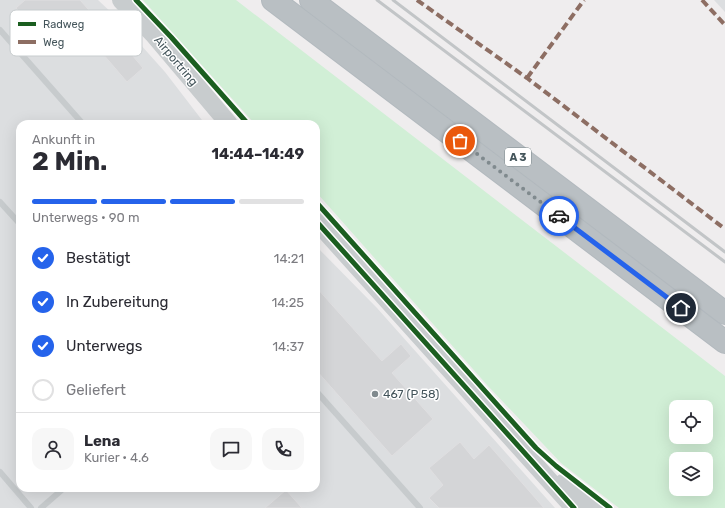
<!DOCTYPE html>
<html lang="de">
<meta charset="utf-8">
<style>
:root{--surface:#fff;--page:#f7f7f7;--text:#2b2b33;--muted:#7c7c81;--line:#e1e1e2;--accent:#2563eb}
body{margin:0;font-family:Rubik,sans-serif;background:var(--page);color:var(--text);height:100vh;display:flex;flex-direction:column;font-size:15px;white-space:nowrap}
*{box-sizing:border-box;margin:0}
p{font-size:13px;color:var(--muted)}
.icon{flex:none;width:22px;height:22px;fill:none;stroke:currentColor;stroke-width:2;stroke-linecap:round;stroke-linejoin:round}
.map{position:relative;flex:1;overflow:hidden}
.drawer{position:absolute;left:16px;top:120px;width:304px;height:372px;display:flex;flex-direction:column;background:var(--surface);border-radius:12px;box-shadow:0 4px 16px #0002}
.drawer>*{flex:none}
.fabs{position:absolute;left:669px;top:400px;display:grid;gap:8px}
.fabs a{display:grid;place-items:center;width:44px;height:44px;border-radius:8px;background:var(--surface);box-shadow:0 4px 16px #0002;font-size:20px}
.pin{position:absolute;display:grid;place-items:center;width:34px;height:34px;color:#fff;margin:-17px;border:2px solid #fff;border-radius:50%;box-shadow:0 1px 4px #0007}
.courier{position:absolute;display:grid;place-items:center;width:40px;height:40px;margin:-20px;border:3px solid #2563eb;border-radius:50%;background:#fff;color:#222;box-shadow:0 1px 5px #0007}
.headline em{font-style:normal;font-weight:700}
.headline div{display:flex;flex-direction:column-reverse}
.headline{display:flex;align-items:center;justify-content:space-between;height:68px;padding:0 16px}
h1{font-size:26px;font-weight:700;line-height:30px}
.bar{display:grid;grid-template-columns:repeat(4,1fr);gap:6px 4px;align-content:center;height:48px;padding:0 16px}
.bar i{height:5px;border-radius:3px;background:var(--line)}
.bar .on{background:var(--accent)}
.bar p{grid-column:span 4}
.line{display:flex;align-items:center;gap:10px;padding:0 16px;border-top:1px solid var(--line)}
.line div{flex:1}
.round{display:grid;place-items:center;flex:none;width:42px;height:42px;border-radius:12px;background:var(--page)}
ol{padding:0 16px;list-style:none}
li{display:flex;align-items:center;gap:12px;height:44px}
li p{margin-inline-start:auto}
li .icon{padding:4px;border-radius:50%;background:var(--accent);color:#fff;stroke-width:4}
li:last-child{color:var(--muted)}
li i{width:22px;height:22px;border:2px solid var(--line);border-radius:50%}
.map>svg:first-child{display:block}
</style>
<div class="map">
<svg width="725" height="508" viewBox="0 0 725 508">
<rect width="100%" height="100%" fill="#efedee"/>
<!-- airport -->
<g fill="#dcdee0">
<polygon points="0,0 98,0 115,16 165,72 205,124 20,124 20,488 316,488 316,246 377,308 555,508 0,508"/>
<polygon points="714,0 725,0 725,12"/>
</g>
<!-- green -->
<path fill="#d1efd6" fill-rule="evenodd" d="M143 0H236L725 376V508H619L561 463 488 386 316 192V124H255ZM676 407H706V437H676ZM676 459H706V489H676Z"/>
<!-- building -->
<g fill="#d4d5d7" stroke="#e0dfe1">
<polygon points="25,0 80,0 97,19 100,17 143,68 127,82 84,32 56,55 16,8"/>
<polygon points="316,287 382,361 401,344 411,356 392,373 433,419 392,456 316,370"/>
<polygon points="460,442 474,459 489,445 544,508 439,508 429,498 443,485 429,468"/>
<polygon points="286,490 302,508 265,508"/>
</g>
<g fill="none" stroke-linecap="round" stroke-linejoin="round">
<defs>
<g id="highway">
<polyline points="273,0 725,342"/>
<polyline points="311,0 725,313"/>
</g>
</defs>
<!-- highway casing -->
<use href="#highway" stroke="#b2b9be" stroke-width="24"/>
<!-- lane -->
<g stroke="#c7cbcd" stroke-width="6">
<polyline points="0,30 83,124"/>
<polyline points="0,202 20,224"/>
<polyline points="316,391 420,508"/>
<polyline points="0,472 31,508"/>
<polyline points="41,508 64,488"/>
</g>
<!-- secondary -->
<g stroke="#c8ccce" stroke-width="18">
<polyline points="121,0 153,34 229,124"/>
<polyline points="316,221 574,508"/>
<polyline points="563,483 594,508"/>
</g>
<!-- highway -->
<use href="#highway" stroke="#b9bfc3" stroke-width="22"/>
<!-- rail -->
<g stroke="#c2c5c7" stroke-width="3">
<polyline points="377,0 725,262"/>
<polyline points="393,0 725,252"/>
</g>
<!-- quiet -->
<g stroke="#8d6e63" stroke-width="4" stroke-dasharray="8 4" stroke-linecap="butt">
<polyline points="417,0 527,78 725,229"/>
<polyline points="702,0 725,25"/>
<polyline points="527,78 584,0"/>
</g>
<defs>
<g id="cycleway">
<polyline points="136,0 171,37 248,124"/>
<polyline points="316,202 536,448 556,466 610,508"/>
<polyline points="316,221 574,508"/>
</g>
</defs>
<!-- cycleway casing -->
<use href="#cycleway" stroke="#fff" stroke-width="8"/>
<!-- cycleway -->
<use href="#cycleway" stroke="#1b5e20" stroke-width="5"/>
</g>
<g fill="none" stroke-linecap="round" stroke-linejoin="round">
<!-- done -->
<polyline stroke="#808a8e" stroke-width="4" stroke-dasharray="0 7.2" points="460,141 559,216"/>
<!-- route -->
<polyline stroke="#2563eb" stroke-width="5" points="559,216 681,308"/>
</g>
<!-- markers -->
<circle fill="#808a8e" stroke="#fff" stroke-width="1.5" cx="375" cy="394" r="4"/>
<g text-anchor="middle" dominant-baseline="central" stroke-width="3" stroke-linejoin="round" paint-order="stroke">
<!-- shield labels -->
<rect fill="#fff" stroke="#7c888c" stroke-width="1" x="505" y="148" width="26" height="18" rx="3"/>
<g font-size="11" font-weight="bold" fill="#44555b">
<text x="518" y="157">A 3</text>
</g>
<!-- street labels -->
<g font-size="12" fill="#44555b" stroke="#fff">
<text transform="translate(176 61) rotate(50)">Airportring</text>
</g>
<!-- poi labels -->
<g font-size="12" fill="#44555b" stroke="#fff" text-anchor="start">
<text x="383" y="394">467 (P 58)</text>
</g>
</g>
<!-- legend -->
<rect x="10" y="10" width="132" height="46" rx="6" fill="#fff" stroke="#c7ccce" stroke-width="1"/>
<rect x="18" y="22" width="18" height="4" fill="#1b5e20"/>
<rect x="18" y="40" width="18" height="4" fill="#8d6e63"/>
<g font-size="11" fill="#44555b">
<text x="43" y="28">Radweg</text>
<text x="43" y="46">Weg</text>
</g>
</svg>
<div class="fabs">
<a><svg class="icon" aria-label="locate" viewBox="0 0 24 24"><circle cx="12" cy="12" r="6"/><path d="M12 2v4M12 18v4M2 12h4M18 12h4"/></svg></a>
<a><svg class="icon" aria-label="layers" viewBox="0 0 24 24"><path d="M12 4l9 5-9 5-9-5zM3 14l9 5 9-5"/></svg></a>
</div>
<div class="pin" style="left:460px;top:141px;background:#ea580c"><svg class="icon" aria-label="bag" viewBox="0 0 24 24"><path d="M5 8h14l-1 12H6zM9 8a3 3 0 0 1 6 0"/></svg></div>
<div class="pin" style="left:681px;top:308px;background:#1f2937"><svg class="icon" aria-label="home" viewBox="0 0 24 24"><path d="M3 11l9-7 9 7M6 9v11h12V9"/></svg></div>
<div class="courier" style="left:559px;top:216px"><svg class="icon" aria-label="car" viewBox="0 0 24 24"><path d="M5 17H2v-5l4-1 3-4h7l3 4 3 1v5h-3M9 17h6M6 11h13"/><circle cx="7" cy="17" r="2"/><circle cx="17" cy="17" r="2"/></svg></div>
<section class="drawer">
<div class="headline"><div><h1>2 Min.</h1><p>Ankunft in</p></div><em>14:44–14:49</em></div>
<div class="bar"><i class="on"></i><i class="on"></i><i class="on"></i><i></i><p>Unterwegs · 90 m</p></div>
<ol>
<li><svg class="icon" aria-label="check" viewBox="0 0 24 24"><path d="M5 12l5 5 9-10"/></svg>Bestätigt<p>14:21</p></li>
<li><svg class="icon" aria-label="check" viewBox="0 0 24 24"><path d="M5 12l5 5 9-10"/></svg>In Zubereitung<p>14:25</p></li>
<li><svg class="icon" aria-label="check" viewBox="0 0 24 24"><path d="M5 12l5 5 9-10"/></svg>Unterwegs<p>14:37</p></li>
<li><i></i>Geliefert</li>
</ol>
<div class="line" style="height:72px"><a class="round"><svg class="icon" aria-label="person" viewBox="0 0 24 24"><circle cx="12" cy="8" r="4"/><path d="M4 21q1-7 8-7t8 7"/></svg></a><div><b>Lena</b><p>Kurier · 4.6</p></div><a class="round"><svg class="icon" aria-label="chat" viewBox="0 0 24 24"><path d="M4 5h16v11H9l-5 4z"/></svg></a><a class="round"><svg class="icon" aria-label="phone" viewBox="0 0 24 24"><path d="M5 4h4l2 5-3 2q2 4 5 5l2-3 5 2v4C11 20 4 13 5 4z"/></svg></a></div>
</section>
</div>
